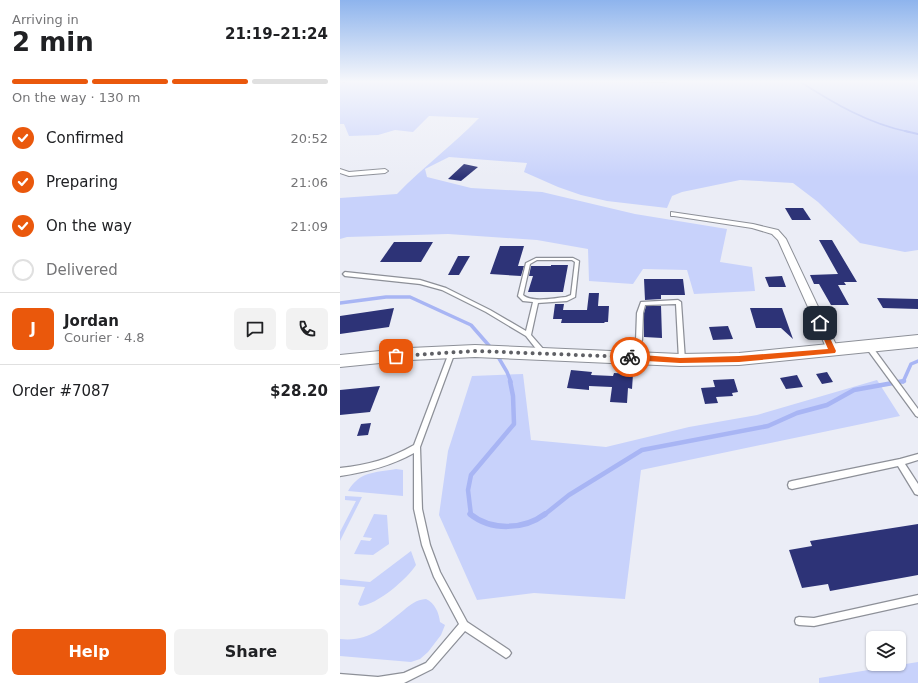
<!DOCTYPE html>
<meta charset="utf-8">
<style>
:root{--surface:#fff;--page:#f2f2f2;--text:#202124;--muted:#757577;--line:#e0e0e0;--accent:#ea580c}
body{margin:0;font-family:"DejaVu Sans",sans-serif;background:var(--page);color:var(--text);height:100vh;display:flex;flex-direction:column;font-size:15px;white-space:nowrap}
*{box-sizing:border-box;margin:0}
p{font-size:13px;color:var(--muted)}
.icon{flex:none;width:22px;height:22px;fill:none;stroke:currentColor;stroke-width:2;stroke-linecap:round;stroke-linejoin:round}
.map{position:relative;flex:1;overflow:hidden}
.panel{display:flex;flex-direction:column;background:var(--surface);width:340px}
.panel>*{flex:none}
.buttons{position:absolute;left:526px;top:631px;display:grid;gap:8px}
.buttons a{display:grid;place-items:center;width:40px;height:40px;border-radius:6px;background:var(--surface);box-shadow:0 1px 3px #0004;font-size:20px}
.pin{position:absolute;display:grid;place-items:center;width:34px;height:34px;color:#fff;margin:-17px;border-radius:8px;box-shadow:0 2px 6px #0006}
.courier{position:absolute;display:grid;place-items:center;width:40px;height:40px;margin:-20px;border:3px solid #ea580c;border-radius:50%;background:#fff;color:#222;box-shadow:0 1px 5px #0007}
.summary em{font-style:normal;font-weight:700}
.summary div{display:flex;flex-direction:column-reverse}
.summary{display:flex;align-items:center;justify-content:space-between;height:68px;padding:0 12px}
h1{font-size:26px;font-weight:700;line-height:30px}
.bar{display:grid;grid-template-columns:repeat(4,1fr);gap:6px 4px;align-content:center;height:48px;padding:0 12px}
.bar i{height:5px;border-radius:3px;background:var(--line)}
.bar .selected{background:var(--accent)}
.bar p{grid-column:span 4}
.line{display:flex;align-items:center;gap:10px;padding:0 12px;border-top:1px solid var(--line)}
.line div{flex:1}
.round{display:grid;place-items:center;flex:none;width:42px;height:42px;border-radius:6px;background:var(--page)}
ol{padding:0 12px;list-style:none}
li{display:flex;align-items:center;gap:12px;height:44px}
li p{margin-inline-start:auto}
li .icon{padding:4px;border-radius:50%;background:var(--accent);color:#fff;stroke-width:4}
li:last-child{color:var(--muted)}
li i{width:22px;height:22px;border:2px solid var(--line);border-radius:50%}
.cta{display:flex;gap:8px;margin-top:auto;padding:8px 12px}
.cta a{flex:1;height:46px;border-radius:6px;background:var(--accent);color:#fff;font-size:16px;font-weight:700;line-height:46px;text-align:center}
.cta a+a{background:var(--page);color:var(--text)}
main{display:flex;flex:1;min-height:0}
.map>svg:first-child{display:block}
</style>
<main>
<section class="panel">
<div class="summary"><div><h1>2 min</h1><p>Arriving in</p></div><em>21:19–21:24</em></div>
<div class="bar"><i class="selected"></i><i class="selected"></i><i class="selected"></i><i></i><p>On the way · 130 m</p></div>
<ol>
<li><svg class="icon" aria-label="check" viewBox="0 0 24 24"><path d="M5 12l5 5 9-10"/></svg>Confirmed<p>20:52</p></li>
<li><svg class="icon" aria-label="check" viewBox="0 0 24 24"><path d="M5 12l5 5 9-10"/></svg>Preparing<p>21:06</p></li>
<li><svg class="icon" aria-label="check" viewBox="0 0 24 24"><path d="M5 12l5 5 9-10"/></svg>On the way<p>21:09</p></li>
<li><i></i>Delivered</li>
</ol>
<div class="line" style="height:72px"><b class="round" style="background:var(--accent);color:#fff">J</b><div><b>Jordan</b><p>Courier · 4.8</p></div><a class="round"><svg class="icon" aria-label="chat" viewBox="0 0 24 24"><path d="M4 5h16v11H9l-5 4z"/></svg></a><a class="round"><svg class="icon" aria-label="phone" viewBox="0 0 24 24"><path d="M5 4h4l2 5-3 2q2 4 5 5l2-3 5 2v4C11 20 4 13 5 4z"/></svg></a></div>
<div class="line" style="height:52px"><div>Order #7087</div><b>$28.20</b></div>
<div class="cta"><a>Help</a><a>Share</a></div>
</section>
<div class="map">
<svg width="578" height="683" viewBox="0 0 578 683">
<rect width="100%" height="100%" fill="#ebedf6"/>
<!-- green -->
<g fill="#c8d2fb">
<path d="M25 81 310 83 337 81H578V250L565 252 520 243 478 202 453 183 400 180 342 192 332 196 327 208 267 201 241 195 218 187 184 172 187 163 109 157 85 169 87 177 131 188 202 192 295 214 387 229 380 262 412 267 415 291 354 294 347 270 303 269 293 284 249 281 248 249 197 240 108 234 7 237 0 239V198L57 194C83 167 113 145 139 118L89 116 73 132 55 130 38 135 9 136 4 124H0V83Z"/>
<polygon points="183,374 191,440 266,447 349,427 417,415 537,380 560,416 301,470 285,599 194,593 137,600 99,515 108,451 132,376"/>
<path d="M56 469 63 470V496L8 491C20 471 34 473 56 469Z"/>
<polygon points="5,496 22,497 0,541 0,532 16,501 5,500"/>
<polygon points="34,514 47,515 49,544 33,555 14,554 21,540 30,541 32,538 23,537"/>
<path d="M71 551 76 565C67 579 37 605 20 606L18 604 25 587 0 585V579L30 582Z"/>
<path d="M86 599C95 603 99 613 100 622L105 625 101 635 88 652 80 659 71 662 0 656V639C30 642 42 627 64 610 71 604 76 600 86 599Z"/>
<polygon points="578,662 578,683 479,683 479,678"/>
</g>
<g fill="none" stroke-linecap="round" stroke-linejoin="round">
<!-- stream-far4 -->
<path stroke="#a8b5f4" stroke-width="1.5" d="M459 81C493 103 529 124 569 132"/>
<!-- stream-far3 -->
<polyline stroke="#a8b5f4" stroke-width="2" points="565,131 578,134"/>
<!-- stream-far2 -->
<g stroke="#a8b5f4" stroke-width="3.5">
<polyline points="0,303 46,297 70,297 131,325 152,349"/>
<polyline points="157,355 167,372 171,382"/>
<polyline points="563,382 571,364 578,361"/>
</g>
<!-- stream-far1 -->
<g stroke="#a8b5f4" stroke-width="4.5">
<polyline points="131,515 128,490 131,475 174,424 173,396 170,381"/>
<polyline points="204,515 229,495 302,450 428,426 457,413 487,405 514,390 564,381"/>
</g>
<!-- stream -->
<path stroke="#a8b5f4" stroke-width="5.5" d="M130 514C151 531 184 530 205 514"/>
</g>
<!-- building -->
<g fill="#2d3377">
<polygon points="124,164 138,167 121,181 108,179"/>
<polygon points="445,208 463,208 471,220 452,220"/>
<polygon points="479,240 492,240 517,282 504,282 506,285 498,285 509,305 491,305 479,284 474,284 470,275 498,274"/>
<polygon points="54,242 93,242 81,262 40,262"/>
<polygon points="160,246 184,246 178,266 184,266 181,276 150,274"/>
<polygon points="118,256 130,256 119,275 108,275"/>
<polygon points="211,265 228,265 223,292 188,292 193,276 189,276 191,266 211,266"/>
<polygon points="442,276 446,287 429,287 425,277"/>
<polygon points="304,279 343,279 345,295 321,295 321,299 305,300"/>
<polygon points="249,293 259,293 258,306 269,306 268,322 265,322 264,323 221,323 222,319 213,319 215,304 224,304 223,310 247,310"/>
<polygon points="537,298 578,299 578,309 543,308"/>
<polygon points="306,306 321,306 322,338 304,337 304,313"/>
<polygon points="54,308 49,327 0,334 0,316"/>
<polygon points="410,308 442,308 453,339 441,328 416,328"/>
<polygon points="388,326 393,339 373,340 369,327"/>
<polygon points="231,370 252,372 251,375 273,376 274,373 293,374 292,389 288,388 287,403 270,402 272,387 249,386 249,390 227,388"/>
<polygon points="487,372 493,382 482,384 476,374"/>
<polygon points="457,375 463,387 446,389 440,378"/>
<polygon points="394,379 398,392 392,393 393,396 376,397 378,403 365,404 361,388 375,387 373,380"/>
<polygon points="40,386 30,412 0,415 0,390"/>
<polygon points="31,423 28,435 17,436 21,424"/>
<polygon points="578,524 578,575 490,591 488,584 462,588 449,550 472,546 470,541"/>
</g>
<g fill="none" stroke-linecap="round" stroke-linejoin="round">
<defs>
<g id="lane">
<path d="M196 258H233L239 261 235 297 227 301 198 303 191 335 205 351 206 353 205 355H201L186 336 146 312 102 290 80 284 5 276 3 274 5 272 80 280 106 288 150 310 186 331 193 302 183 301 178 296 186 263ZM197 260H232L235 262 231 295 226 297C215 298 192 303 183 295L190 264Z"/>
<polygon points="338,300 341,302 345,360 344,362 340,362 339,360 336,304 305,305 303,313 302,340 296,359 292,359 291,357 296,340 297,313 301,302"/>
<polygon points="527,345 531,345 578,409 578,417 576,416 527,349 526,347"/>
<path d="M110 350H114L115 352 80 447 82 509 90 545 100 572 127 622 169 650 171 653 169 656 166 658 163 656 125 631 92 669 64 683H0V674L38 677 64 673 86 663 119 624 94 577 82 545 74 509V453C51 466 26 472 0 476V468C29 465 49 459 74 445Z"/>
<polygon points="578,454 578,460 565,464 578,484 578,495 575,494 558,466 452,489 449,488 448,485 449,482 452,481 560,459"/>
<polygon points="578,595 578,603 474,626 459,625 456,624 455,621 456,618 459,617 474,618"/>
</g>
<g id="street">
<polygon points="0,81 6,81 4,82"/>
<polygon points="237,81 328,81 326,82"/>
<polygon points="0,169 9,172 45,169 48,171 45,173 9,176 0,173"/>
<polygon points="331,212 413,224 438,230 446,239 499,351 497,354 493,355 489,354 438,240 432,234 412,228 334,216 331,216"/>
</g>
<polygon id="secondary" points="578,335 578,347 399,365 340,366 135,357 70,360 0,367 0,355 70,348 135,345 340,354 399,353"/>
</defs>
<!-- lane casing -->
<use href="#lane" stroke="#8d9098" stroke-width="2.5"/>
<!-- street casing -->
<use href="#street" stroke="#8d9098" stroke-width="2"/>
<!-- secondary casing -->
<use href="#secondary" stroke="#8d9098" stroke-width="2"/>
<!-- lane -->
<use href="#lane" fill="#fff" fill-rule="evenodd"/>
<!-- street -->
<use href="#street" fill="#fff" fill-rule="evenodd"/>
<!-- secondary -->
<use href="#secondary" fill="#fff" fill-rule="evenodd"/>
</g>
<!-- sky -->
<linearGradient id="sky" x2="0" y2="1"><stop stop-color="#8eb4ed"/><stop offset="0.46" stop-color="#f6f7fb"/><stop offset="1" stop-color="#f6f7fb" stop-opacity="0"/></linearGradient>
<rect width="578" height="177" fill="url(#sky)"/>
<!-- route -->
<polygon fill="#ea580c" points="478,321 480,321 483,323 496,351 495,353 399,362 340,363 290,360 287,357 290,354 340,358 399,356 488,349 477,323"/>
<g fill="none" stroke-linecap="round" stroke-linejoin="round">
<!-- done -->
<polyline stroke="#5f6065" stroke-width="4" stroke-dasharray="0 7.2" points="56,356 135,351 290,357"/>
</g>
</svg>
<div class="buttons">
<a><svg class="icon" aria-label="layers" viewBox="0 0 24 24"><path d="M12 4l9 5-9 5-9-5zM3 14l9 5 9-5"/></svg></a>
</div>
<div class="pin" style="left:56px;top:356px;background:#ea580c"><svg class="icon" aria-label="bag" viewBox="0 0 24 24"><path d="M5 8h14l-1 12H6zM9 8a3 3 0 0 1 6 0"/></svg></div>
<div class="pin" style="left:480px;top:323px;background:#1f2937"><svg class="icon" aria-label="home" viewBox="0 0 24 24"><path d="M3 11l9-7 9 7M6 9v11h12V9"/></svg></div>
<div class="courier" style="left:290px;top:357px"><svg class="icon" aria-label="bike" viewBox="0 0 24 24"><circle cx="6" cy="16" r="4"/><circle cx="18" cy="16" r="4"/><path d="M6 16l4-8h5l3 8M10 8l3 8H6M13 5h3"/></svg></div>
</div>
</main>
